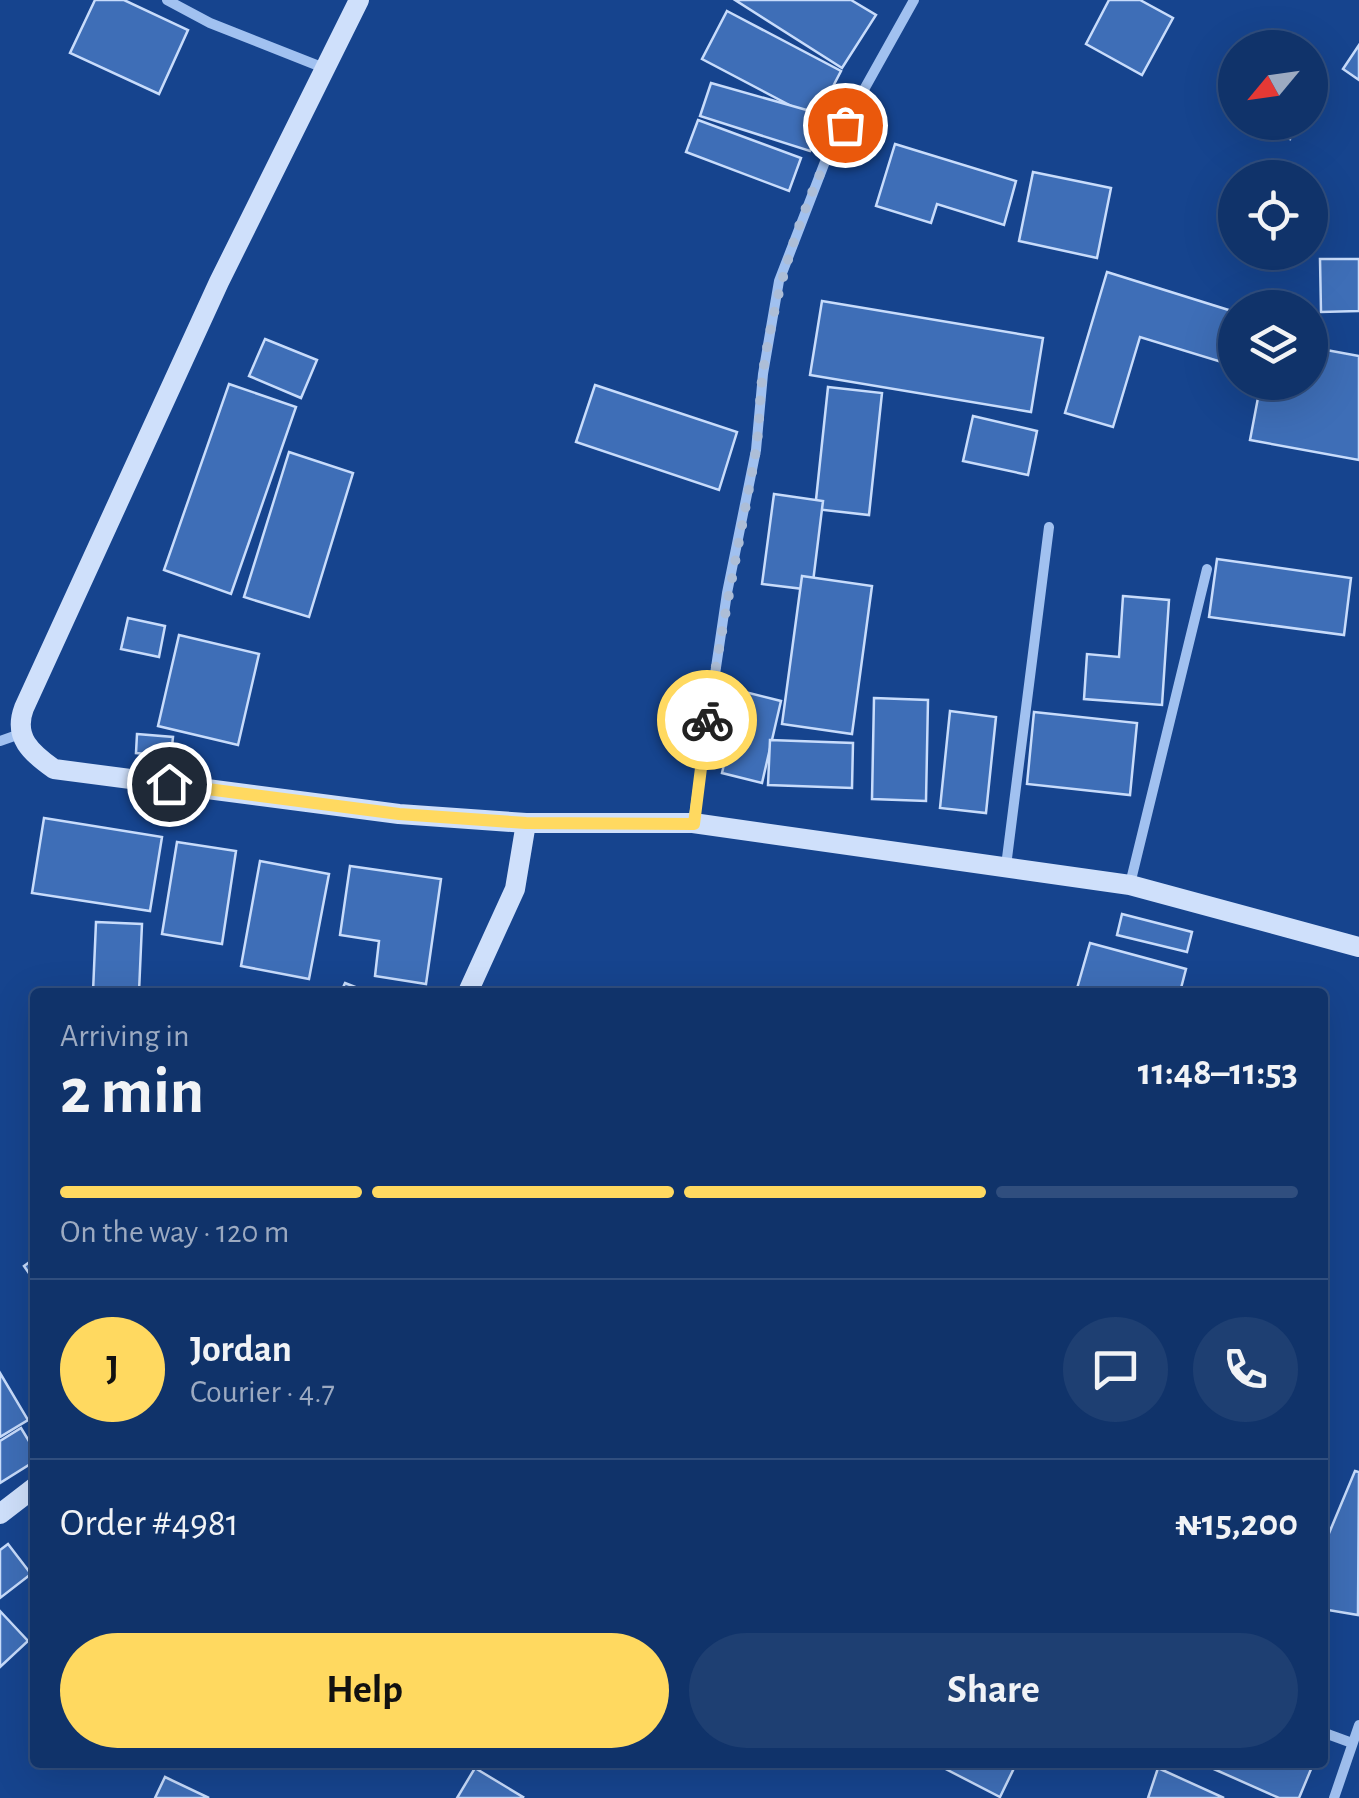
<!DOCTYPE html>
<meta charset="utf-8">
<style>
:root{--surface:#10336a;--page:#1e3f72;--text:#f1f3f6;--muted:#9caac1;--line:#304e7e;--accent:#ffd960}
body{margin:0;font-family:"Alegreya Sans",sans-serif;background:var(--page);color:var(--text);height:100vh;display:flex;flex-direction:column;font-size:38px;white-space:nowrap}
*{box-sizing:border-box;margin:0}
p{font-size:32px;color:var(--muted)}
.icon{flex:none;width:55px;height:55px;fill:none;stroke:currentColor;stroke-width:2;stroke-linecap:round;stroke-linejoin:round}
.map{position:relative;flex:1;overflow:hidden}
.panel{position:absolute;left:30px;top:988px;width:1298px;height:780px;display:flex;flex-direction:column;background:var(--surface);border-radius:10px;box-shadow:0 10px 40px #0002,0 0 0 2px var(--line)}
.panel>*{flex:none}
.needle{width:65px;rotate:241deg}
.buttons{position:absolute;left:1218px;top:30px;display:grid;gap:20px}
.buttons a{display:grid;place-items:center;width:110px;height:110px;border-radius:50%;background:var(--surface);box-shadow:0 10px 40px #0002,0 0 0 2px var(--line);font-size:50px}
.pin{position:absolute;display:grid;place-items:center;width:85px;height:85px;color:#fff;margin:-42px;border:5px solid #fff;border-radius:50%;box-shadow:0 2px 10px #0007}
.courier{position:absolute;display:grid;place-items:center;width:100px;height:100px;margin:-50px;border:8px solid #ffd960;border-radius:50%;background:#fff;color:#222;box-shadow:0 2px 12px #0007}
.summary em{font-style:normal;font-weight:600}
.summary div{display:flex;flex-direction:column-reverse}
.summary{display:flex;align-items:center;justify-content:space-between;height:170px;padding:0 30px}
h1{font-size:65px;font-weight:600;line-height:75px}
.bar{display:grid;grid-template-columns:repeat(4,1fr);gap:15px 10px;align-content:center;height:120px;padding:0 30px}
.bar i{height:12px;border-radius:8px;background:var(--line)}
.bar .active{background:var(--accent)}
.bar p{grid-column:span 4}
.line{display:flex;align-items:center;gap:25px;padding:0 30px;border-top:2px solid var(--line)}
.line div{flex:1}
.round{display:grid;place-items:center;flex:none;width:105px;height:105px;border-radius:52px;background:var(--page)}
.primary-button{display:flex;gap:20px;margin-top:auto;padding:20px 30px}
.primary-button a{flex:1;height:115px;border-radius:60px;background:var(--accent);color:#111;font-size:40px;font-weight:600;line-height:115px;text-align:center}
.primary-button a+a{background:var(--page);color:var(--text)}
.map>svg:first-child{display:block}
</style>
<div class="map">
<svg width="1359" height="1798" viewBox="0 0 1359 1798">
<rect width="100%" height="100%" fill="#16448e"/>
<!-- building -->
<g fill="#3e6eb7" stroke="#c8dcfb" stroke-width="2.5">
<polygon points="95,0 124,0 188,30 159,94 70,53"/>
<polygon points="735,0 851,0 876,15 842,68"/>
<polygon points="1109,0 1140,0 1173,18 1142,75 1086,44"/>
<polygon points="727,11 841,71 816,119 702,59"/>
<polygon points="1359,45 1359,80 1343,69"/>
<polygon points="711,83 828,116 810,151 700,116"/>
<polygon points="698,120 801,158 789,191 686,152"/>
<polygon points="1256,122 1298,122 1290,139"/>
<polygon points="895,144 1016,181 1004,225 937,204 931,223 876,206"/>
<polygon points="1033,172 1111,188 1097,258 1019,241"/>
<polygon points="1320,259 1359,259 1359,311 1321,312"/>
<polygon points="1107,272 1235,312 1235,341 1228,364 1140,337 1113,427 1065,413"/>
<polygon points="822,301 1043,338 1031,412 810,375"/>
<polygon points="265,339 317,360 301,398 249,376"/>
<polygon points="1310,347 1359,356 1359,460 1250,440 1261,382 1310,382"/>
<polygon points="229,384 296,407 231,594 164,570"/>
<polygon points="595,385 737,432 719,490 576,442"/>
<polygon points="828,387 882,393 869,515 815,509"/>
<polygon points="973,416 1037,431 1028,475 963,461"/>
<polygon points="289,452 353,473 309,617 244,597"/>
<polygon points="774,494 823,501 812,590 762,584"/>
<polygon points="1217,559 1351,578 1344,635 1209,617"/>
<polygon points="802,576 872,586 852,734 782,724"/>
<polygon points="1123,596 1169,600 1162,705 1084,699 1087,654 1119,657"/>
<polygon points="128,618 165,626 159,657 121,649"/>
<polygon points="179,635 259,654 238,745 158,726"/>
<polygon points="741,691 781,701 762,783 722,773"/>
<polygon points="874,698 928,700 926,801 872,799"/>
<polygon points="950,711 996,717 986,813 940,808"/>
<polygon points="1034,712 1137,723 1130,795 1027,784"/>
<polygon points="137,734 173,737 171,756 136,753"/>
<polygon points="770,740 853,743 852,788 768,785"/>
<polygon points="44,818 162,837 150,911 32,893"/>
<polygon points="177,842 236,851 222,944 162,934"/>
<polygon points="260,861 329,874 309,979 241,966"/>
<polygon points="350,866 441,879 426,984 375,976 379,941 340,935"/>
<polygon points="1122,914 1192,932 1187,952 1117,935"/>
<polygon points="96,922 142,924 139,992 93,992"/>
<polygon points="1090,943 1186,969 1180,992 1076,992"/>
<polygon points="345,983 368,992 341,992"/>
<polygon points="35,1258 35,1282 24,1266"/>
<polygon points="0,1373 28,1420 0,1437"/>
<polygon points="21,1428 35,1451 35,1461 0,1483 0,1441"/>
<polygon points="1355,1471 1359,1472 1358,1615 1322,1609 1322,1550"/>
<polygon points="8,1544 31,1574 0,1598 0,1550"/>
<polygon points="0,1611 28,1641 0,1667"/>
<polygon points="932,1762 1017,1762 1000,1797"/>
<polygon points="1198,1762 1314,1762 1299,1798 1279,1798"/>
<polygon points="475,1768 523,1797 522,1798 457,1798"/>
<polygon points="1158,1768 1224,1798 1148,1798"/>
<polygon points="165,1777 209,1798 155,1798"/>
</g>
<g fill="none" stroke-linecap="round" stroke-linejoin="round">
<!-- street -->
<g stroke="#a1c1f0" stroke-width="10">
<polyline points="167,0 210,23 324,68"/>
<polyline points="0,741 20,734"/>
<polyline points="693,823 727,593 756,450 763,374 779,281 828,154 914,0"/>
<polyline points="1006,866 1049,527"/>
<polyline points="1130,884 1207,569"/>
<polyline points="1322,1732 1352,1743"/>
<polyline points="1334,1798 1359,1725"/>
</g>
<!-- secondary -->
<g stroke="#cfe0fb" stroke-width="20">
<path d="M359 0 219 282 24 708C13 737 31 753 54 769L399 814 526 823H693L1130 885 1359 947"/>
<polyline points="468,992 515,889 526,823"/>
<polyline points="0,1514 35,1487"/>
</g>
</g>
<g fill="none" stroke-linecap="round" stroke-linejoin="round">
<!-- done -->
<path stroke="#adbed7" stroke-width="10" stroke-dasharray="0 18" d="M707 720C721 631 739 544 755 456 760 428 759 399 763 372 776 286 802 201 845 125"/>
<!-- route -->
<polyline stroke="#ffd960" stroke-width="12" points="169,784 399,814 526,823 694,824 707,720"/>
</g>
</svg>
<div class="buttons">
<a><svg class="needle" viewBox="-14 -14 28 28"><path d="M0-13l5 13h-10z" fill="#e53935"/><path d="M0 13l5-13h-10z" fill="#9caac1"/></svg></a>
<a><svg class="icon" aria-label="locate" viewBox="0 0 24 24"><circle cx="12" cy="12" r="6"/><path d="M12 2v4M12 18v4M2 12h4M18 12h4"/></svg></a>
<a><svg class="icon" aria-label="layers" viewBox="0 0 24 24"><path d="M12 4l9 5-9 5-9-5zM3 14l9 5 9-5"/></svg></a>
</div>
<div class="pin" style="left:845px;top:125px;background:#ea580c"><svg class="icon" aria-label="bag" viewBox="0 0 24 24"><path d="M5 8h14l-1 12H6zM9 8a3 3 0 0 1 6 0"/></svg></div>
<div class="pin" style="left:169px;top:784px;background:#1f2937"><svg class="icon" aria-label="home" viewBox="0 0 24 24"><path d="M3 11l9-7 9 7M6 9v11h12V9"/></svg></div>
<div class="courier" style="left:707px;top:720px"><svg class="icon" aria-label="bike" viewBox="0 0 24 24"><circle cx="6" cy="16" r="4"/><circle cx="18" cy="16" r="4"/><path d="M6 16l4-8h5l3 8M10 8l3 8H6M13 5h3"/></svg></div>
<section class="panel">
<div class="summary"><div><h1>2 min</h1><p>Arriving in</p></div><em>11:48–11:53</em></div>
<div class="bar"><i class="active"></i><i class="active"></i><i class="active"></i><i></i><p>On the way · 120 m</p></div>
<div class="line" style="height:180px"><b class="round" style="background:var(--accent);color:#111">J</b><div><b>Jordan</b><p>Courier · 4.7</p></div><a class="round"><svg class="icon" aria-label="chat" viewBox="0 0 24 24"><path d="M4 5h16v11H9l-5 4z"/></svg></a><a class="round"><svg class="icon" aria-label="phone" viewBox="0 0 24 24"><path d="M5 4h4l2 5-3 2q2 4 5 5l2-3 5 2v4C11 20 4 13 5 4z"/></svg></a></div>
<div class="line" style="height:130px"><div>Order #4981</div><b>₦15,200</b></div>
<div class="primary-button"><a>Help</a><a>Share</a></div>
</section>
</div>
